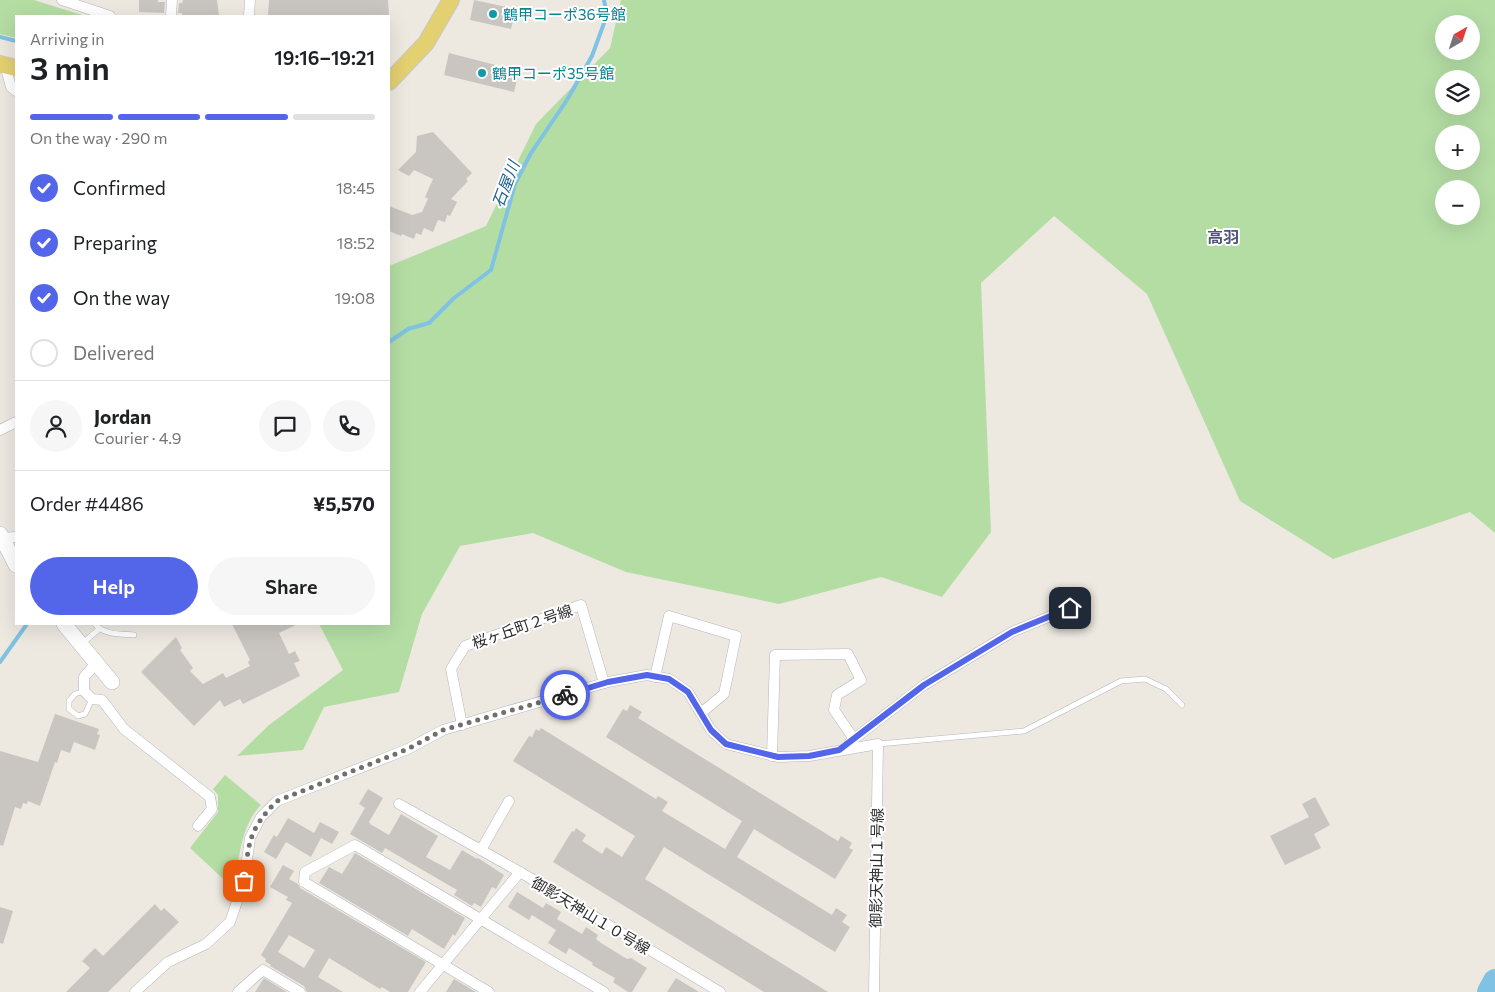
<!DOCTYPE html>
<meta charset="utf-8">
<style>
:root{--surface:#fff;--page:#f6f6f6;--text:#202124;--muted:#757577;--line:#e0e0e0;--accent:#5365e8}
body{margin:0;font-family:Commissioner,"Noto Sans JP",sans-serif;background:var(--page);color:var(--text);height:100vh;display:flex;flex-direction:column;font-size:19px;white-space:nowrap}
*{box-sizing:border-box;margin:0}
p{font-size:16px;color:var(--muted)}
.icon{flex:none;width:28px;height:28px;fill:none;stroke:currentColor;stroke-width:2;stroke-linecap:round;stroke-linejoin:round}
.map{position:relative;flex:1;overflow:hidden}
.panel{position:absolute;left:15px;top:15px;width:375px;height:610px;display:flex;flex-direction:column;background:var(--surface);border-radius:0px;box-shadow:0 5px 20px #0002}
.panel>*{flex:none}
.needle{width:32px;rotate:39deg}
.controls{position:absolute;left:1435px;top:15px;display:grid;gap:10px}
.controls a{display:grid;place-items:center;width:45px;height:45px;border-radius:50%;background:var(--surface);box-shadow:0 5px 20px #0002;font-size:25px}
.pin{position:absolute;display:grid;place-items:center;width:42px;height:42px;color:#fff;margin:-21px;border-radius:10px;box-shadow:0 2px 8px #0006}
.courier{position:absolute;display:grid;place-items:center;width:50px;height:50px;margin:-25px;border:4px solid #5365e8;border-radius:50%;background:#fff;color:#222;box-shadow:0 1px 6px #0007}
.headline em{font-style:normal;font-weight:600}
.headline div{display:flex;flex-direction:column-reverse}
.headline{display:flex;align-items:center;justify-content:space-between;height:85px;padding:0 15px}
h1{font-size:32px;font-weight:600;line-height:38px}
.bar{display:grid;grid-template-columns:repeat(4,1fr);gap:8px 5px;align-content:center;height:60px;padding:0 15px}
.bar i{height:6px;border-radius:4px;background:var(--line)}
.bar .current{background:var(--accent)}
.bar p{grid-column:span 4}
.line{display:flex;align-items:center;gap:12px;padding:0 15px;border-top:1px solid var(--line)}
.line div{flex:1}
.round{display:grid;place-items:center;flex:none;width:52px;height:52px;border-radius:26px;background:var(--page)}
ol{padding:0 15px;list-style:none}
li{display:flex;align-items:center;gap:15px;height:55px}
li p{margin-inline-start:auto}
li .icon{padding:5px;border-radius:50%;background:var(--accent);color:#fff;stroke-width:4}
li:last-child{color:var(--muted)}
li i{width:28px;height:28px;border:2px solid var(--line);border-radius:50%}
.primary-button{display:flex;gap:10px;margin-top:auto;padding:10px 15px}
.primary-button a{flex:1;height:58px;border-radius:30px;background:var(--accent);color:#fff;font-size:20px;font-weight:600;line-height:58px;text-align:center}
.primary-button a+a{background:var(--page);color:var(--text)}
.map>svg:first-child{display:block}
</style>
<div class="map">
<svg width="1495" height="992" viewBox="0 0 1495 992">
<rect width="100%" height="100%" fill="#ede9e1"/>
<!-- green -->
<g fill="#b4dda4" fill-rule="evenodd">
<polygon points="0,0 34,0 85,16 16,16 16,38 0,34"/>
<path d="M621 0H1495V533L1470 512 1333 559 1240 501 1147 294 1054 216 981 283 991 532 942 597 881 577 779 604 626 572 533 533 460 546 422 614 399 692 324 707 303 750 237 756 269 725 343 670 319 624H389V266L486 226 536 124 610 48ZM1444 24H1471V51H1444ZM1444 79H1471V106H1444ZM1444 134H1471V161H1444ZM1444 189H1471V216H1444Z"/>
<path d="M225 775 261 805C240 826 239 861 234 889L190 848 218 812V795L213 789Z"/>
</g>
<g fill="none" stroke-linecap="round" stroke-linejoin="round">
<!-- stream -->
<g stroke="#80c2e3" stroke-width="4">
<polyline points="0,37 16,41"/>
<polyline points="389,342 408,329 429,323 454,298 491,270 515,184 531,153 567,100 592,56 607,15 604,0"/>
<polyline points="0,662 27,624"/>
</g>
<!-- river -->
<polyline stroke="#80c2e3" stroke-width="24" points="1489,992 1495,981"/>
</g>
<!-- building -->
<g fill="#c9c5c0" fill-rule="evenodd">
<polygon points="139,0 158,0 158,2 165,2 164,13 139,12"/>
<polygon points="183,0 217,0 219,16 182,16 182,13 178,13 179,3 182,3"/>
<polygon points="269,0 388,0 389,16 268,16"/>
<polygon points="474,0 516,9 511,29 470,20"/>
<polygon points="449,53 519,71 514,92 444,75"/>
<polygon points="433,132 472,173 466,179 468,181 451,199 457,202 450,216 447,215 445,222 438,220 433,232 424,228 421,235 416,233 414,239 402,234 401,236 389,231 389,206 412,215 422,212 428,199 425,197 433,179 414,170 409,176 398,170 416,152 417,136"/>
<polygon points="232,624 298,624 279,633 289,654 295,651 300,661 294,663 300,676 243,704 240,699 224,707 220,700 194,726 141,672 176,637 182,648 180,650 193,668 190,671 203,684 223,673 226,678 250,666 248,662 250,660"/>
<polygon points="630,705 642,712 638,718 838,841 841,836 852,843 849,848 853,850 835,879 754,829 737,857 832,915 836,908 847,915 842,922 850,927 835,952 664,847 645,879 828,992 764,992 553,862 572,831 574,832 576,828 586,835 582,841 602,854 606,847 622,857 635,836 513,761 529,736 532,737 536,729 539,731 541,728 656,799 658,796 668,802 662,811 725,849 742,821 606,737 623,709 627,711"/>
<polygon points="55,714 99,729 97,734 100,735 95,750 74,742 70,753 61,750 57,763 55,762 40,806 28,801 27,804 23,803 21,809 15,807 3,846 0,845 0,751 38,762"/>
<polygon points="368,789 383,798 369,822 370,824 389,835 401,814 438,836 426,857 450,870 462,850 477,859 478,858 504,875 496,889 492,887 481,907 474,903 472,906 454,895 457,890 385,848 382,853 350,834 365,808 359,804"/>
<polygon points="1315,797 1330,825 1314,834 1321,848 1285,865 1270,836 1309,817 1302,804"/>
<polygon points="288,818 314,833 320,822 339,832 332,844 321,838 311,857 286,842 276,859 264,852 274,835 277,837"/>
<polygon points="355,853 465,918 455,936 453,934 444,949 412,929 408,936 319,883 329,867 342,874"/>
<path d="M283 865 294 871 289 879 298 884 300 888 426 962 408 992H390L382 987 380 989 329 958 318 977 343 992H307L304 986 270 966 271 965 265 961 266 959 261 955 292 903 286 900 288 897 270 887ZM289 935 315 950 304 968 278 952Z"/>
<polygon points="517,892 543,908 546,903 561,912 557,919 582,934 586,927 598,935 596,939 601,943 627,959 631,958 647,968 632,992 628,992 613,982 615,978 592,965 593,963 569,948 566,954 548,943 556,930 532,915 529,920 508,907"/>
<polygon points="155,904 161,911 164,908 179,922 108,992 66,992 90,968 82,961 95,948 103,956"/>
<polygon points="0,907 13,911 3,944 0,943"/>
<polygon points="264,978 287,992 255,992"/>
<polygon points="676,978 699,992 667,992"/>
<polygon points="454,979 476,992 446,992"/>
</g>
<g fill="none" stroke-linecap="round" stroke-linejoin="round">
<defs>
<g id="lane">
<path d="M95 624C103 635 122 634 134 635"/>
<polyline points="83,643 99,629"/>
<polyline points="84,691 75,694 69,701 69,709 78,716 85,714 92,699"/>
<polyline points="878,744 1024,731 1121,681 1145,679 1166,689 1182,705"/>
</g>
<g id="street">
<polyline points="62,0 110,16"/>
<polyline points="171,16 172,0"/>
<polyline points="249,16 250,0"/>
<polyline points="5,65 11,87 16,91"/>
<polyline points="0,430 16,422"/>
<polyline points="2,538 16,537"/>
<polyline points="96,663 84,677 84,691 92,699 102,700 124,729 210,797 212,809 198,826"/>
<polyline points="655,677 669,616 736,636 724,694 701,713"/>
<polyline points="462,725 451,669 465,646 581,605 604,683"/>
<polyline points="850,742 924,685 1012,632 1070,608"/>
<polyline points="772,756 775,655 848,654 861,680 837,695 834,710 854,739"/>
<polyline points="399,804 520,872"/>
<polyline points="481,850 509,801"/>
<polyline points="135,992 168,962 206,944 230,922 244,881 250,838 261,817 277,801 408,749 443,730 608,682 647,675 669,679 688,692 711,730 726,744 778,757 809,756 878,744 874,992"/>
<polyline points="238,992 263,970 300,992"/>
<polyline points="420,992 520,872 720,992"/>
<polyline points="489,992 304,882 305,872 355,845 604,992"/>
</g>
<g id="secondary">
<polyline points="0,534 16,565"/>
<polyline points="64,624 112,682"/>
</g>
<g id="primary">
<polyline points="0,64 16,68"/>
<polyline points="389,82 426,43 451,0"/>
</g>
</defs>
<!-- lane casing -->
<use href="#lane" stroke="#b4b6bf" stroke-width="6"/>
<!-- street casing -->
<use href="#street" stroke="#b4b6bf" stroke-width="11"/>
<!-- secondary casing -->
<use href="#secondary" stroke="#b4b6bf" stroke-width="16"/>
<!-- primary casing -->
<use href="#primary" stroke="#c8c8c8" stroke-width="18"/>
<!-- lane -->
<use href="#lane" stroke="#fff" stroke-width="5"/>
<!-- street -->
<use href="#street" stroke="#fff" stroke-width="10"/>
<!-- secondary -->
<use href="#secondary" stroke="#fff" stroke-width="15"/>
<!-- primary -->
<use href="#primary" stroke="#e3d070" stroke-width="16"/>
</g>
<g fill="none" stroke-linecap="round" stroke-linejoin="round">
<!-- done -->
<path stroke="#706f6c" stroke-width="5" stroke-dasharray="0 9" d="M244 881C249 843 248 830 277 801L408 749 443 730 565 695"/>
<!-- route -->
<polyline stroke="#5365e8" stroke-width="6" points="565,695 608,682 647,675 669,679 688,692 711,730 726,744 778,757 809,756 839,750 924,685 1012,632 1070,608"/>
</g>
<!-- markers -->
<g fill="#0f9aa8" stroke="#fff" stroke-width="2">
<circle cx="493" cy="14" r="5"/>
<circle cx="482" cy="73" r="5"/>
</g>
<g text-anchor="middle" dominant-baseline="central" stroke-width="4" stroke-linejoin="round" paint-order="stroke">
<!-- culture labels -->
<g font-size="15" fill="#0d838f" stroke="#fff" text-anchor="start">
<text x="503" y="14">鶴甲コーポ36号館</text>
<text x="492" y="73">鶴甲コーポ35号館</text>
</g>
<!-- street labels -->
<g font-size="15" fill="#2d2d2d" stroke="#fff">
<text transform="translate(522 626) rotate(-19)">桜ヶ丘町２号線</text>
<text transform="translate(876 868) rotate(-89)">御影天神山１号線</text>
<text transform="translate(591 915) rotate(31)">御影天神山１０号線</text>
</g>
<!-- water labels -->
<g font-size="16" font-style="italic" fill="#1c6192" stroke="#fff">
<text transform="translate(505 184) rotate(-69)">石屋川</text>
</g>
<!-- neighbourhood labels -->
<g font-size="16" font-weight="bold" fill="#515679" stroke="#fff">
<text x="1223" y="236">高羽</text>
</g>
</g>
</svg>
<div class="controls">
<a><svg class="needle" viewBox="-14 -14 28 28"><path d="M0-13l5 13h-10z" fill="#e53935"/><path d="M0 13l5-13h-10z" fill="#757577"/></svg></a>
<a><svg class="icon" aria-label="layers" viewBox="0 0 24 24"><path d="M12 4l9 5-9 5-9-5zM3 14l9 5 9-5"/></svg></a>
<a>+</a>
<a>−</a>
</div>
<div class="pin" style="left:244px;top:881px;background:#ea580c"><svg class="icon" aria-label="bag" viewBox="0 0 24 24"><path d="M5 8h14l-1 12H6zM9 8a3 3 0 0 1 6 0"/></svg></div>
<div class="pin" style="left:1070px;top:608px;background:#1f2937"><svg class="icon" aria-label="home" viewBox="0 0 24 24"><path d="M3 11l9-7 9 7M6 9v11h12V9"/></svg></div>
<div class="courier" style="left:565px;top:695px"><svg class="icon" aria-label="bike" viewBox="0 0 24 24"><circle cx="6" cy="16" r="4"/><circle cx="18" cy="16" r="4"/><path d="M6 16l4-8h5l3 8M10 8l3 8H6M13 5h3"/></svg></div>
<section class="panel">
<div class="headline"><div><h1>3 min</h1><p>Arriving in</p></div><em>19:16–19:21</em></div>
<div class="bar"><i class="current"></i><i class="current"></i><i class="current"></i><i></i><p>On the way · 290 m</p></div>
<ol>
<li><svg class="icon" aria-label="check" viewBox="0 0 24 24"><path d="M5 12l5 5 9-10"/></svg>Confirmed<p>18:45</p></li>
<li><svg class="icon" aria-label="check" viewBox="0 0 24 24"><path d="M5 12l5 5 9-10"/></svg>Preparing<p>18:52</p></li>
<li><svg class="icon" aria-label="check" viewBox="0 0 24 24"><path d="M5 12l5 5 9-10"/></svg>On the way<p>19:08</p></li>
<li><i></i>Delivered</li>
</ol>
<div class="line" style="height:90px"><a class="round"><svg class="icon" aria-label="person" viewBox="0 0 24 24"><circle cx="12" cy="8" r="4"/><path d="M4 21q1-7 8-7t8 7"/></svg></a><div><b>Jordan</b><p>Courier · 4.9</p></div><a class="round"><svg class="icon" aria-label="chat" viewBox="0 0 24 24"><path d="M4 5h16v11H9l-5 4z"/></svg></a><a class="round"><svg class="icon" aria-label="phone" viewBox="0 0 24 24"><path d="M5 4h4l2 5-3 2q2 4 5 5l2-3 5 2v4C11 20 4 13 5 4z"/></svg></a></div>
<div class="line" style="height:65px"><div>Order #4486</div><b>¥5,570</b></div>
<div class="primary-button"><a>Help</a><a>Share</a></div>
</section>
</div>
